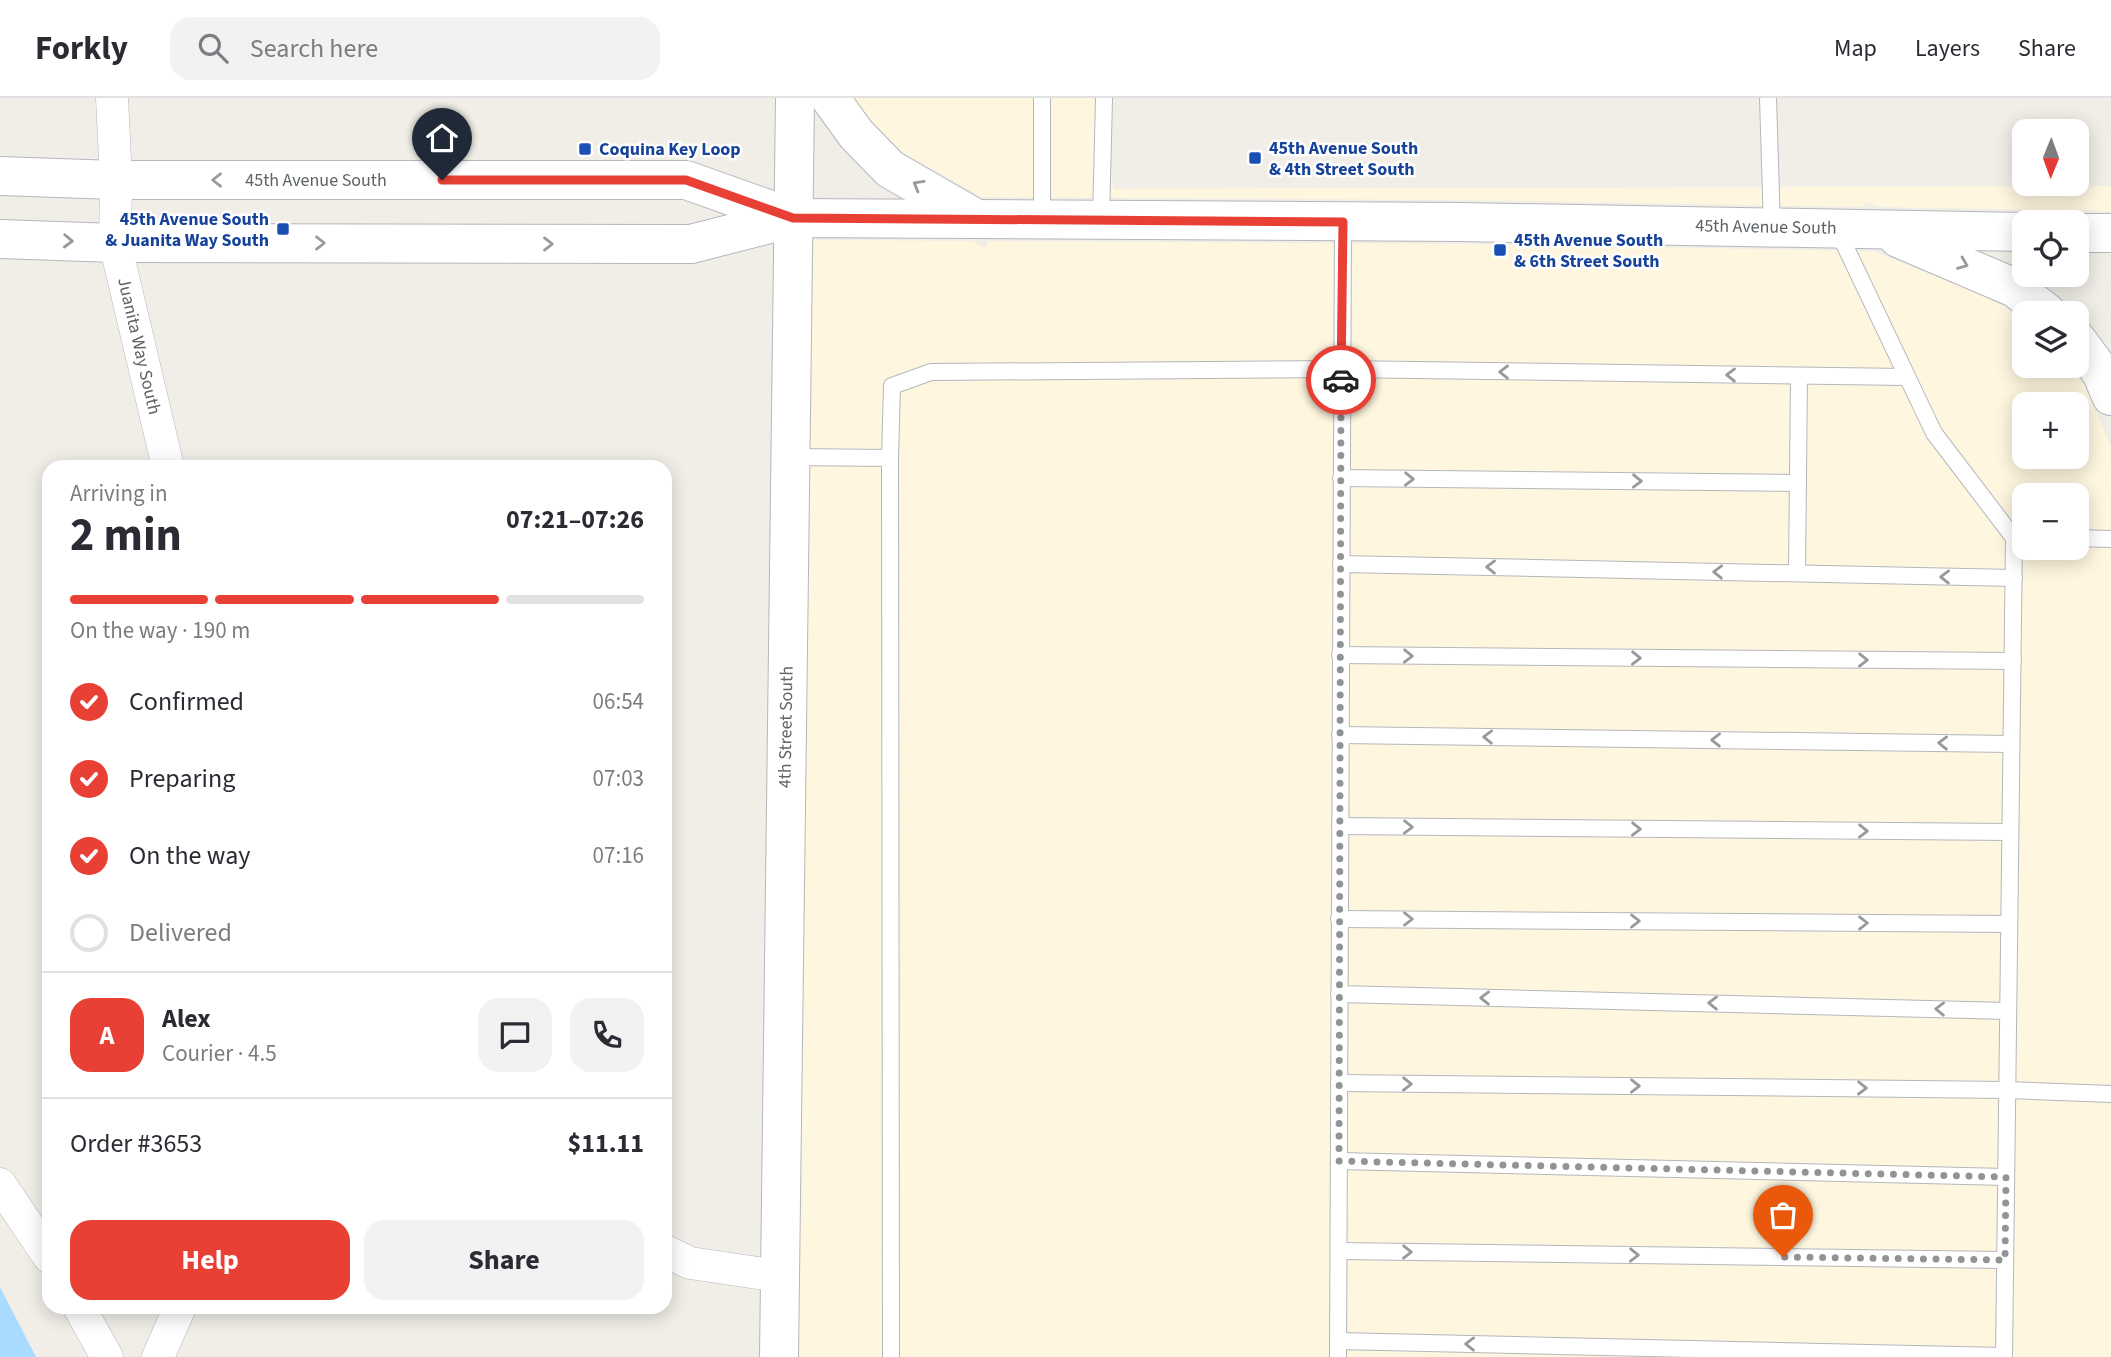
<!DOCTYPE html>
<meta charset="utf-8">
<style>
:root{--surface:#fff;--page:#f2f2f3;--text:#2b2b33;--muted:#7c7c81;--line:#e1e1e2;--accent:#e94035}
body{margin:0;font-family:"Source Sans 3",sans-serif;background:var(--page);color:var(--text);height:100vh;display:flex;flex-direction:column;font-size:26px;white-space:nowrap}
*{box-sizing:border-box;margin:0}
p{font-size:23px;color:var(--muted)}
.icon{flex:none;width:38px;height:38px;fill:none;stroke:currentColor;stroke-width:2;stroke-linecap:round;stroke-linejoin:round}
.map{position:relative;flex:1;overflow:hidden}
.drawer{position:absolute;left:42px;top:362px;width:630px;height:854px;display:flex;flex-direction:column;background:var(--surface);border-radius:21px;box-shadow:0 4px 18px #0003}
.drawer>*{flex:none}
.needle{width:46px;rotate:181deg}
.tools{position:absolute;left:2012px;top:21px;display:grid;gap:14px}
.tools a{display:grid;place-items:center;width:77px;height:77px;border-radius:14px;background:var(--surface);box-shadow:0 4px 18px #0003;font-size:35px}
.pin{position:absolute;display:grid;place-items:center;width:60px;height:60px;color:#fff;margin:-72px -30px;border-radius:50% 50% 50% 0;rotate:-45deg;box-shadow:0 0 7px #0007}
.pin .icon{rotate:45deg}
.courier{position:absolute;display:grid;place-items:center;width:70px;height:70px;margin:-35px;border:5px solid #e94035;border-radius:50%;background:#fff;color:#222;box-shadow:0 2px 9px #0007}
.head em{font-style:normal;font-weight:700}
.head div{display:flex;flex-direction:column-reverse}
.head{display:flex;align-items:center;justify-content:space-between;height:119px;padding:0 28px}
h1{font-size:46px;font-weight:700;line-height:52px}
.bar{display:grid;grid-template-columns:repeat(4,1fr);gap:10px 7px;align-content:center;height:84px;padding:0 28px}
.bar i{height:9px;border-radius:5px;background:var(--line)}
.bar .on{background:var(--accent)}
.bar p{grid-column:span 4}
.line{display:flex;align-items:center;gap:18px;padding:0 28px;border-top:2px solid var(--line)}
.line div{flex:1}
.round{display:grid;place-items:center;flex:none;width:74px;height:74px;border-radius:21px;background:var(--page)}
ol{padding:0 28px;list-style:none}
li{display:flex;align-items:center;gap:21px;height:77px}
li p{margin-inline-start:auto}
li .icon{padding:7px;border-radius:50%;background:var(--accent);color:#fff;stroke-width:4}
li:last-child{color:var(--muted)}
li i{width:38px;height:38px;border:4px solid var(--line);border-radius:50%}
.primary-button{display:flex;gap:14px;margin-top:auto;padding:14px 28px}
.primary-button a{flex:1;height:80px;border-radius:21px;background:var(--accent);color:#fff;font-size:28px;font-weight:700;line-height:80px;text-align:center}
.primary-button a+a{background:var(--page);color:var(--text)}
header{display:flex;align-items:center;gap:42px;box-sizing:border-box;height:98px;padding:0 35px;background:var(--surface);border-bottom:2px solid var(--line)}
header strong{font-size:33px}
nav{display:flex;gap:38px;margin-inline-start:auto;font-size:24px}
.search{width:490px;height:63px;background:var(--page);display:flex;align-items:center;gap:18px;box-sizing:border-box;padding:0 24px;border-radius:21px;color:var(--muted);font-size:26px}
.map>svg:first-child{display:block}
</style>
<header>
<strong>Forkly</strong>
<div class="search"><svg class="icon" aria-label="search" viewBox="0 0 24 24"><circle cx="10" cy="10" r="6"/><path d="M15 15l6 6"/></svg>Search here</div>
<nav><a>Map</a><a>Layers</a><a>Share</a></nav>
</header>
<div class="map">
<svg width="2111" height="1259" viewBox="0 0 2111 1259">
<rect width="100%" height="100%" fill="#f0eee7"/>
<!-- commercial -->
<g fill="#fef6df" fill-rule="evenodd">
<polygon points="855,0 1106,0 1113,91 2111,88 2111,113 1881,109 1865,104 1863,109 1460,102 982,99 901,53 870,22"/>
<path d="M812 142 972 143 985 150 989 143 1460 146 1873 153 1973 193 2006 210 2025 224V268H2071L2085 288 2111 349V1259H798ZM2025 306H2077V359H2025ZM2025 397H2077V450H2025Z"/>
</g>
<!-- water -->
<polygon fill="#a9dbff" points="0,1189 36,1259 0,1259"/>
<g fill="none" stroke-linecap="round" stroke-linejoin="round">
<defs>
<g id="service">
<polyline points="1042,0 1042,121"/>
<polyline points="1768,0 1772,129"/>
<polyline points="1101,122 1104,0"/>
<polyline points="1837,131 1934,335 2014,440 2004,1259"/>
<polyline points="790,359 890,360 891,1259"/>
<polyline points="890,360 892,288 931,274 1341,271 1907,279"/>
<polyline points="1341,380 1798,385"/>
<polyline points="2077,440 2111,441"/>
<polyline points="1341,466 2014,480"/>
<polyline points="1797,475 1799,278"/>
<polyline points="1340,557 2013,563"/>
<polyline points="1340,637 2011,646"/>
<polyline points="1340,728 2010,734"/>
<polyline points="1339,821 2009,826"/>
<polyline points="1339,896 2008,913"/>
<polyline points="1339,985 2007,992 2111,996"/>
<polyline points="1339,1063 2006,1079"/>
<polyline points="1339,1153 2005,1162"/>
<polyline points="1338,1243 2004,1258"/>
<polyline points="1338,1259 1343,124"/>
</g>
<g id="minor">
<polyline points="112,0 116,82 115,145 168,369"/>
<polyline points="0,1086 49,1159"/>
<polyline points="665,1153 690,1165 779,1178"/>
<polyline points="79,1209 107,1259"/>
<polyline points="158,1259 180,1209"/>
</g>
<g id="tertiary">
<polyline points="830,0 856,36 890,71 975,120"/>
<polyline points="0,78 116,82 686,82 793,120"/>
<polyline points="2077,135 2111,135"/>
<polyline points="1898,140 2015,190 2047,215"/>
<polyline points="0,141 115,145 691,146 793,120 1461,124 2025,134"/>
<polyline points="2077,242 2102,276 2111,298"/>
<polyline points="779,1259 795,0"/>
</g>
</defs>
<!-- service casing -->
<use href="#service" stroke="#b4b7bb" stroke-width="18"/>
<!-- minor casing -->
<use href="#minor" stroke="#b4b7bb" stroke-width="33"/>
<!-- tertiary casing -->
<use href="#tertiary" stroke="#b4b7bb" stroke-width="40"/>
<!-- service -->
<use href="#service" stroke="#fff" stroke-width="16"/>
<!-- minor -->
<use href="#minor" stroke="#fff" stroke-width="32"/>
<!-- tertiary -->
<use href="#tertiary" stroke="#fff" stroke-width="38"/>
</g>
<!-- one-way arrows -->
<defs><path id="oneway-chevron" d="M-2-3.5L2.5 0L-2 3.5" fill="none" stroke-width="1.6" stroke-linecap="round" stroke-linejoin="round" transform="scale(1.75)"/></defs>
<g stroke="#969a9c">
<use href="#oneway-chevron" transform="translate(217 82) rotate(-180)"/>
<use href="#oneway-chevron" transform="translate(918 87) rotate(-150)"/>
<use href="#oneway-chevron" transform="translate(68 143) rotate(2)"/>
<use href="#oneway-chevron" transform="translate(320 145)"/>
<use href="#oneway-chevron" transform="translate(548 146)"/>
<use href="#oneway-chevron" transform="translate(1963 166) rotate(22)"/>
<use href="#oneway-chevron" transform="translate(1504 274) rotate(-179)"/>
<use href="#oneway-chevron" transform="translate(1731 277) rotate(-179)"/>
<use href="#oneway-chevron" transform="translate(1409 381) rotate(1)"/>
<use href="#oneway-chevron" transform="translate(1637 383) rotate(1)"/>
<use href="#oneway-chevron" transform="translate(1491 469) rotate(-179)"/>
<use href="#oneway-chevron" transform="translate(1718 474) rotate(-179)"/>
<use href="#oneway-chevron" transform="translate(1945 479) rotate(-179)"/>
<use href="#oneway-chevron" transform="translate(1408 558) rotate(1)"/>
<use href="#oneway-chevron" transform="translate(1636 560) rotate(1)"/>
<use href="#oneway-chevron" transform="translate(1863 562) rotate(1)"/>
<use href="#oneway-chevron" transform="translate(1488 639) rotate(-179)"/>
<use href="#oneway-chevron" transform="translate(1716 642) rotate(-179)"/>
<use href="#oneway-chevron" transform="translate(1943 645) rotate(-179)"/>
<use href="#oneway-chevron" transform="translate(1408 729) rotate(1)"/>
<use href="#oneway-chevron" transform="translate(1636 731) rotate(1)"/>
<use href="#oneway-chevron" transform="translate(1863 733) rotate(1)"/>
<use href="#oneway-chevron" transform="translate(1408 821)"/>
<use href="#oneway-chevron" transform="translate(1635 823)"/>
<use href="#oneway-chevron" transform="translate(1863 825)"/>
<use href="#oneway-chevron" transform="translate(1485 900) rotate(-179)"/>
<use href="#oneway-chevron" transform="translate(1713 905) rotate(-179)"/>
<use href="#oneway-chevron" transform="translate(1940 911) rotate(-179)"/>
<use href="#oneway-chevron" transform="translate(1407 986) rotate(1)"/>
<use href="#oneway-chevron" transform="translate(1635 988) rotate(1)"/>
<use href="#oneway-chevron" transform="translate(1862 990) rotate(1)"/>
<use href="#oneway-chevron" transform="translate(1407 1154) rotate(1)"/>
<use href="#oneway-chevron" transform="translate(1634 1157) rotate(1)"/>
<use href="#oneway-chevron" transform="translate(1470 1246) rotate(-179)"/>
</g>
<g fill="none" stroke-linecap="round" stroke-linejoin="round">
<!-- done -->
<polyline stroke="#919494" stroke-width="7" stroke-dasharray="0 12.6" points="1341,282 1339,1063 2006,1079 2005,1162 1783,1159"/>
<!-- route -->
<polyline stroke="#e94035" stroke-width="9" points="442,82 686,82 793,120 1343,124 1341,282"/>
</g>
<!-- markers -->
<g fill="#1a4fb4" stroke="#fff" stroke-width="2.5">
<rect x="578" y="44" width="14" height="14" rx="3.5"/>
<rect x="1248" y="53" width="14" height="14" rx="3.5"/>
<rect x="276" y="124" width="14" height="14" rx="3.5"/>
<rect x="1493" y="145" width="14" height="14" rx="3.5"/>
</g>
<g text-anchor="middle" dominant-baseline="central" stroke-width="5" stroke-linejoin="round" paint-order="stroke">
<!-- transit labels -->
<g font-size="18" font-weight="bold" fill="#164399" stroke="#fff" text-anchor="start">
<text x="1269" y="50">45th Avenue South<tspan x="1269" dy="21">&amp; 4th Street South</tspan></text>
<text x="599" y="51">Coquina Key Loop</text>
<text x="269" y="121" text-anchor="end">45th Avenue South<tspan x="269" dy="21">&amp; Juanita Way South</tspan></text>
<text x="1514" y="142">45th Avenue South<tspan x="1514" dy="21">&amp; 6th Street South</tspan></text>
</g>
<!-- street labels -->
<g font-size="18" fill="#5e6367" stroke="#fff">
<text x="316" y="82">45th Avenue South</text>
<text transform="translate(1766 129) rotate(1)">45th Avenue South</text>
<text transform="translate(139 248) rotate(77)">Juanita Way South</text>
<text transform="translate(786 629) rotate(-89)">4th Street South</text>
</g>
</g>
</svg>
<div class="tools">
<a><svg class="needle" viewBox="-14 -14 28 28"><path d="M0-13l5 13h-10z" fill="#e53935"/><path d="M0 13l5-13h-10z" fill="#7c7c81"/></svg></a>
<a><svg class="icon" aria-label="locate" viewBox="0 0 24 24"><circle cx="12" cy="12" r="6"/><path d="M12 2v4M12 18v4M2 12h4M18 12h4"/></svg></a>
<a><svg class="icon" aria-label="layers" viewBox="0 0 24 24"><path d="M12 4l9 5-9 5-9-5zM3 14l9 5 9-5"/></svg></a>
<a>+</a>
<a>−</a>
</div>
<div class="pin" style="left:1783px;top:1159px;background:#ea580c"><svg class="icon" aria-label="bag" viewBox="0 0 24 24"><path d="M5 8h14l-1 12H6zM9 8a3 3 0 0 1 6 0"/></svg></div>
<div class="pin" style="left:442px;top:82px;background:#1f2937"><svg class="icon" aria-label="home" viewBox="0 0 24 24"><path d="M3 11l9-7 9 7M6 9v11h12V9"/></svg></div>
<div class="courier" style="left:1341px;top:282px"><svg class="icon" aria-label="car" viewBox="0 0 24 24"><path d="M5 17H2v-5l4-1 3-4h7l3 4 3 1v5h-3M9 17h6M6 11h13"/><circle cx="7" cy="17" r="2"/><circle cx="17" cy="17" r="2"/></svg></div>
<section class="drawer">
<div class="head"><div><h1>2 min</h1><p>Arriving in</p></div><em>07:21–07:26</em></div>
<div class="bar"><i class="on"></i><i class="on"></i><i class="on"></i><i></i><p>On the way · 190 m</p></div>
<ol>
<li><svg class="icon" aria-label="check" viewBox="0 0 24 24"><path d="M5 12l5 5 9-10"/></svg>Confirmed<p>06:54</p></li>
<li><svg class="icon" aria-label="check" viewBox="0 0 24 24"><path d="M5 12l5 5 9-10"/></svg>Preparing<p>07:03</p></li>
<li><svg class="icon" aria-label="check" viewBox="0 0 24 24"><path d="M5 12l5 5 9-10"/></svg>On the way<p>07:16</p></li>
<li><i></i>Delivered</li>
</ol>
<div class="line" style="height:126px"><b class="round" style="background:var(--accent);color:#fff">A</b><div><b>Alex</b><p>Courier · 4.5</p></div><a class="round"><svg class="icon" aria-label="chat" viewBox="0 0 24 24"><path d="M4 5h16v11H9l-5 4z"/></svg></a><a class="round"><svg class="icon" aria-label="phone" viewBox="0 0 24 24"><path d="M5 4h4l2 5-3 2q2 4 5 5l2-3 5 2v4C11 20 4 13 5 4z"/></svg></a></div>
<div class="line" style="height:91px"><div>Order #3653</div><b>$11.11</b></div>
<div class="primary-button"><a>Help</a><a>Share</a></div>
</section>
</div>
